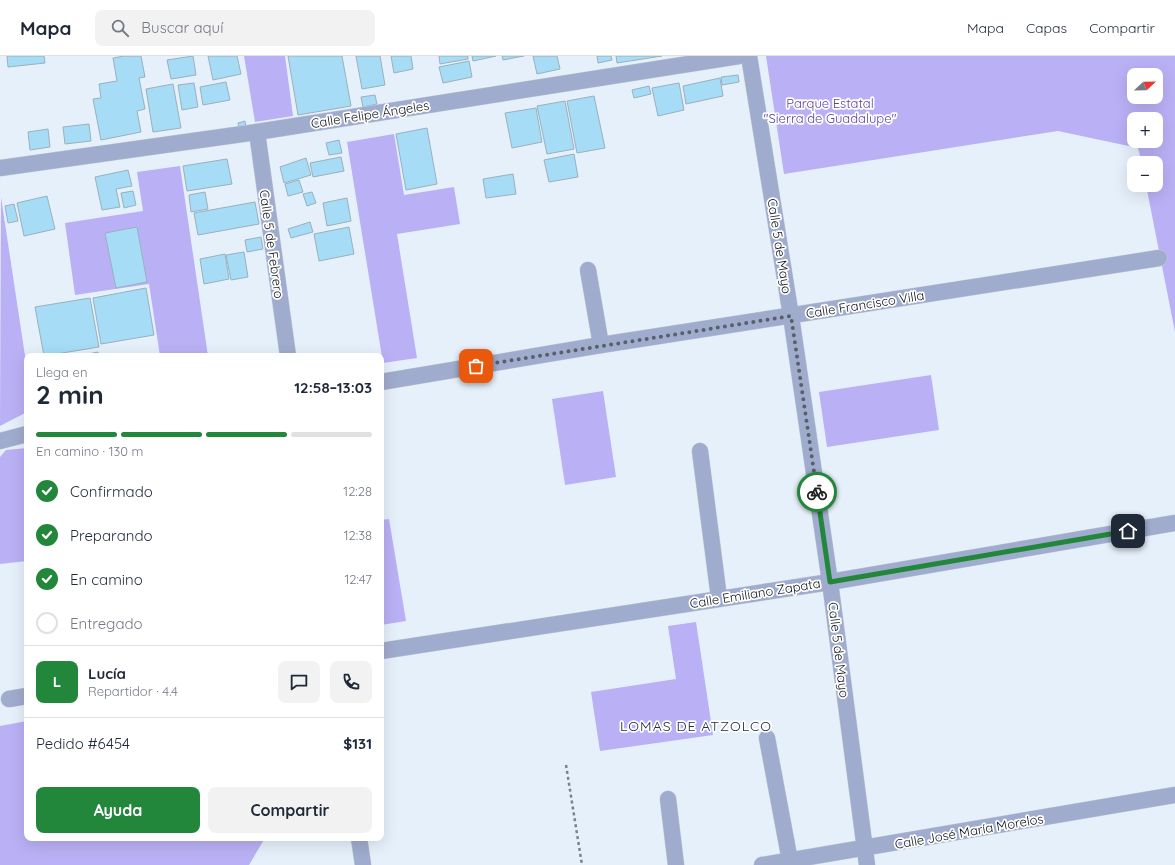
<!DOCTYPE html>
<html lang="es">
<meta charset="utf-8">
<style>
:root{--surface:#fff;--page:#f2f2f3;--text:#1f2937;--muted:#747a83;--line:#e0e1e3;--accent:#23873b}
body{margin:0;font-family:Quicksand,sans-serif;background:var(--page);color:var(--text);height:100vh;display:flex;flex-direction:column;font-size:15px;white-space:nowrap}
*{box-sizing:border-box;margin:0}
p{font-size:13px;color:var(--muted)}
.icon{flex:none;width:22px;height:22px;fill:none;stroke:currentColor;stroke-width:2;stroke-linecap:round;stroke-linejoin:round}
.map{position:relative;flex:1;overflow:hidden}
.details{position:absolute;left:24px;top:297px;width:360px;height:488px;display:flex;flex-direction:column;background:var(--surface);border-radius:8px;box-shadow:0 4px 16px #0002}
.details>*{flex:none}
.needle{width:26px;rotate:68deg}
.tools{position:absolute;left:1127px;top:12px;display:grid;gap:8px}
.tools a{display:grid;place-items:center;width:36px;height:36px;border-radius:8px;background:var(--surface);box-shadow:0 4px 16px #0002;font-size:20px}
.pin{position:absolute;display:grid;place-items:center;width:34px;height:34px;color:#fff;margin:-17px;border-radius:8px;box-shadow:0 2px 6px #0006}
.courier{position:absolute;display:grid;place-items:center;width:40px;height:40px;margin:-20px;border:3px solid #23873b;border-radius:50%;background:#fff;color:#222;box-shadow:0 1px 5px #0007}
.overview em{font-style:normal;font-weight:800}
.overview div{display:flex;flex-direction:column-reverse}
.overview{display:flex;align-items:center;justify-content:space-between;height:68px;padding:0 12px}
h1{font-size:26px;font-weight:800;line-height:30px}
.bar{display:grid;grid-template-columns:repeat(4,1fr);gap:6px 4px;align-content:center;height:48px;padding:0 12px}
.bar i{height:5px;border-radius:3px;background:var(--line)}
.bar .on{background:var(--accent)}
.bar p{grid-column:span 4}
.line{display:flex;align-items:center;gap:10px;padding:0 12px;border-top:1px solid var(--line)}
.line div{flex:1}
.round{display:grid;place-items:center;flex:none;width:42px;height:42px;border-radius:8px;background:var(--page)}
ol{padding:0 12px;list-style:none}
li{display:flex;align-items:center;gap:12px;height:44px}
li p{margin-inline-start:auto}
li .icon{padding:4px;border-radius:50%;background:var(--accent);color:#fff;stroke-width:4}
li:last-child{color:var(--muted)}
li i{width:22px;height:22px;border:2px solid var(--line);border-radius:50%}
.primary-button{display:flex;gap:8px;margin-top:auto;padding:8px 12px}
.primary-button a{flex:1;height:46px;border-radius:8px;background:var(--accent);color:#fff;font-size:16px;font-weight:800;line-height:46px;text-align:center}
.primary-button a+a{background:var(--page);color:var(--text)}
header{display:flex;align-items:center;gap:24px;box-sizing:border-box;height:56px;padding:0 20px;background:var(--surface);border-bottom:1px solid var(--line)}
header strong{font-size:19px}
nav{display:flex;gap:22px;margin-inline-start:auto;font-size:14px}
.search{width:280px;height:36px;background:var(--page);display:flex;align-items:center;gap:10px;box-sizing:border-box;padding:0 14px;border-radius:8px;color:var(--muted);font-size:15px}
.map>svg:first-child{display:block}
</style>
<header>
<strong>Mapa</strong>
<div class="search"><svg class="icon" aria-label="search" viewBox="0 0 24 24"><circle cx="10" cy="10" r="6"/><path d="M15 15l6 6"/></svg>Buscar aquí</div>
<nav><a>Mapa</a><a>Capas</a><a>Compartir</a></nav>
</header>
<div class="map">
<svg width="1175" height="809" viewBox="0 0 1175 809">
<rect width="100%" height="100%" fill="#e6f0fb"/>
<!-- green -->
<g fill="#bab0f5" fill-rule="evenodd">
<polygon points="244,0 285,0 293,60 255,66"/>
<path d="M766 0H1175V276L1146 129H1156V107H1142L1138 92 1058 75 784 118ZM1134 19H1156V41H1134ZM1134 63H1156V85H1134Z"/>
<polygon points="394,78 404,139 454,131 460,168 397,178 417,302 383,307 347,86"/>
<polygon points="180,110 208,300 160,300 149,228 75,239 65,167 143,155 137,116"/>
<polygon points="1,141 27,313 27,356 0,370"/>
<polygon points="931,319 939,374 827,391 819,336"/>
<polygon points="603,335 616,421 565,429 552,343"/>
<polygon points="27,392 27,505 0,508 0,401 6,394"/>
<polygon points="389,463 406,565 381,569 381,464"/>
<polygon points="696,566 713,679 600,695 591,636 676,623 668,570"/>
<polygon points="27,665 27,782 265,782 249,809 0,809 0,670"/>
</g>
<!-- building -->
<g fill="#a6dcf6" stroke="#99b1bc">
<polygon points="7,0 44,0 45,7 8,11"/>
<polygon points="124,0 141,0 145,21 139,22 145,53 137,55 141,76 101,84 93,43 101,42 99,28 117,25 113,2"/>
<polygon points="193,0 196,19 171,23 167,4"/>
<polygon points="208,0 237,0 241,18 213,24"/>
<polygon points="288,0 342,0 351,50 298,59"/>
<polygon points="356,0 380,0 385,29 362,33"/>
<polygon points="391,0 411,0 413,13 394,17"/>
<polygon points="439,0 468,0 468,3 440,8"/>
<polygon points="472,0 496,0 473,5"/>
<polygon points="502,0 524,0 503,4"/>
<polygon points="533,0 557,0 560,13 537,18"/>
<polygon points="597,0 611,0 612,4 598,7"/>
<polygon points="616,0 662,0 617,7"/>
<polygon points="469,5 472,21 443,27 439,11"/>
<polygon points="738,19 739,26 722,29 721,21"/>
<polygon points="720,22 723,40 686,48 683,30"/>
<polygon points="226,26 230,44 203,49 200,31"/>
<polygon points="194,27 198,51 182,54 178,29"/>
<polygon points="679,27 684,54 658,60 652,32"/>
<polygon points="173,28 181,72 153,76 146,33"/>
<polygon points="649,30 651,38 634,42 632,34"/>
<polygon points="375,39 377,48 363,51 361,41"/>
<polygon points="594,40 605,92 577,97 567,45"/>
<polygon points="565,45 574,93 547,98 537,50"/>
<polygon points="536,52 542,86 512,92 505,57"/>
<polygon points="245,65 246,72 239,73 238,67"/>
<polygon points="89,68 91,85 65,88 63,71"/>
<polygon points="427,72 437,128 406,134 396,78"/>
<polygon points="48,73 50,91 30,94 28,76"/>
<polygon points="339,84 342,97 329,99 326,87"/>
<polygon points="574,98 578,121 549,126 544,104"/>
<polygon points="341,101 344,115 313,121 310,107"/>
<polygon points="306,102 311,119 284,127 280,111"/>
<polygon points="227,103 232,128 187,135 183,110"/>
<polygon points="128,114 132,130 116,133 120,151 102,154 95,121"/>
<polygon points="513,118 516,138 486,142 483,123"/>
<polygon points="299,124 303,136 288,140 285,128"/>
<polygon points="133,135 136,149 124,152 121,137"/>
<polygon points="205,136 208,153 191,156 189,139"/>
<polygon points="312,136 316,147 307,150 303,138"/>
<polygon points="47,140 55,173 24,180 17,147"/>
<polygon points="347,142 351,165 327,170 323,147"/>
<polygon points="255,146 259,168 198,179 194,157"/>
<polygon points="14,148 18,165 8,167 5,150"/>
<polygon points="310,166 313,176 291,182 288,173"/>
<polygon points="137,171 147,226 116,232 105,177"/>
<polygon points="349,171 354,198 319,205 314,178"/>
<polygon points="261,181 263,193 247,196 245,184"/>
<polygon points="244,196 248,221 231,224 226,199"/>
<polygon points="225,198 229,223 204,228 200,203"/>
<polygon points="146,232 154,279 101,288 93,242"/>
<polygon points="90,242 99,291 44,300 35,251"/>
<polygon points="98,296 99,300 78,300"/>
</g>
<g fill="none" stroke-linecap="round" stroke-linejoin="round">
<defs>
<g id="minor">
<polyline points="749,0 791,260 830,526 867,809"/>
<polyline points="257,76 288,300"/>
<polyline points="0,112 257,76 739,0"/>
<polyline points="588,214 601,289"/>
<polyline points="381,326 601,289 1159,202"/>
<polyline points="0,385 27,378"/>
<polyline points="700,395 719,542"/>
<polyline points="381,595 830,526 1175,467"/>
<polyline points="9,643 27,640"/>
<polyline points="767,682 790,805"/>
<polyline points="668,743 676,809"/>
<polyline points="359,782 363,809"/>
<polyline points="762,809 1175,739"/>
</g>
</defs>
<!-- minor casing -->
<use href="#minor" stroke="#c3ccd7" stroke-width="17"/>
<!-- path -->
<polyline stroke="#7a828b" stroke-width="2.5" stroke-dasharray="3 3" stroke-linecap="butt" points="566,709 582,809"/>
<!-- minor -->
<use href="#minor" stroke="#a0accd" stroke-width="16"/>
</g>
<g fill="none" stroke-linecap="round" stroke-linejoin="round">
<!-- done -->
<polyline stroke="#596068" stroke-width="4" stroke-dasharray="0 7.2" points="476,310 791,260 817,436"/>
<!-- route -->
<polyline stroke="#23873b" stroke-width="5" points="817,436 830,526 1128,475"/>
</g>
<g text-anchor="middle" dominant-baseline="central" stroke-width="3.5" stroke-linejoin="round" paint-order="stroke">
<!-- park labels -->
<g font-size="13" fill="#58439d" stroke="#fff">
<text x="830" y="47">Parque Estatal<tspan x="830" dy="15">"Sierra de Guadalupe"</tspan></text>
</g>
<!-- street labels -->
<g font-size="13" fill="#0d1219" stroke="#fff">
<text transform="translate(370 58) rotate(-9)">Calle Felipe Ángeles</text>
<text transform="translate(272 188) rotate(82)">Calle 5 de Febrero</text>
<text transform="translate(780 190) rotate(81)">Calle 5 de Mayo</text>
<text transform="translate(865 248) rotate(-9)">Calle Francisco Villa</text>
<text transform="translate(755 537) rotate(-9)">Calle Emiliano Zapata</text>
<text transform="translate(839 594) rotate(83)">Calle 5 de Mayo</text>
<text transform="translate(969 775) rotate(-10)">Calle José María Morelos</text>
</g>
<!-- neighbourhood labels -->
<g font-size="14" letter-spacing="1" fill="#212e3c" stroke="#fff">
<text x="696" y="670">LOMAS DE ATZOLCO</text>
</g>
</g>
</svg>
<div class="tools">
<a><svg class="needle" viewBox="-14 -14 28 28"><path d="M0-13l5 13h-10z" fill="#e53935"/><path d="M0 13l5-13h-10z" fill="#747a83"/></svg></a>
<a>+</a>
<a>−</a>
</div>
<div class="pin" style="left:476px;top:310px;background:#ea580c"><svg class="icon" aria-label="bag" viewBox="0 0 24 24"><path d="M5 8h14l-1 12H6zM9 8a3 3 0 0 1 6 0"/></svg></div>
<div class="pin" style="left:1128px;top:475px;background:#1f2937"><svg class="icon" aria-label="home" viewBox="0 0 24 24"><path d="M3 11l9-7 9 7M6 9v11h12V9"/></svg></div>
<div class="courier" style="left:817px;top:436px"><svg class="icon" aria-label="bike" viewBox="0 0 24 24"><circle cx="6" cy="16" r="4"/><circle cx="18" cy="16" r="4"/><path d="M6 16l4-8h5l3 8M10 8l3 8H6M13 5h3"/></svg></div>
<section class="details">
<div class="overview"><div><h1>2 min</h1><p>Llega en</p></div><em>12:58–13:03</em></div>
<div class="bar"><i class="on"></i><i class="on"></i><i class="on"></i><i></i><p>En camino · 130 m</p></div>
<ol>
<li><svg class="icon" aria-label="check" viewBox="0 0 24 24"><path d="M5 12l5 5 9-10"/></svg>Confirmado<p>12:28</p></li>
<li><svg class="icon" aria-label="check" viewBox="0 0 24 24"><path d="M5 12l5 5 9-10"/></svg>Preparando<p>12:38</p></li>
<li><svg class="icon" aria-label="check" viewBox="0 0 24 24"><path d="M5 12l5 5 9-10"/></svg>En camino<p>12:47</p></li>
<li><i></i>Entregado</li>
</ol>
<div class="line" style="height:72px"><b class="round" style="background:var(--accent);color:#fff">L</b><div><b>Lucía</b><p>Repartidor · 4.4</p></div><a class="round"><svg class="icon" aria-label="chat" viewBox="0 0 24 24"><path d="M4 5h16v11H9l-5 4z"/></svg></a><a class="round"><svg class="icon" aria-label="phone" viewBox="0 0 24 24"><path d="M5 4h4l2 5-3 2q2 4 5 5l2-3 5 2v4C11 20 4 13 5 4z"/></svg></a></div>
<div class="line" style="height:52px"><div>Pedido #6454</div><b>$131</b></div>
<div class="primary-button"><a>Ayuda</a><a>Compartir</a></div>
</section>
</div>
